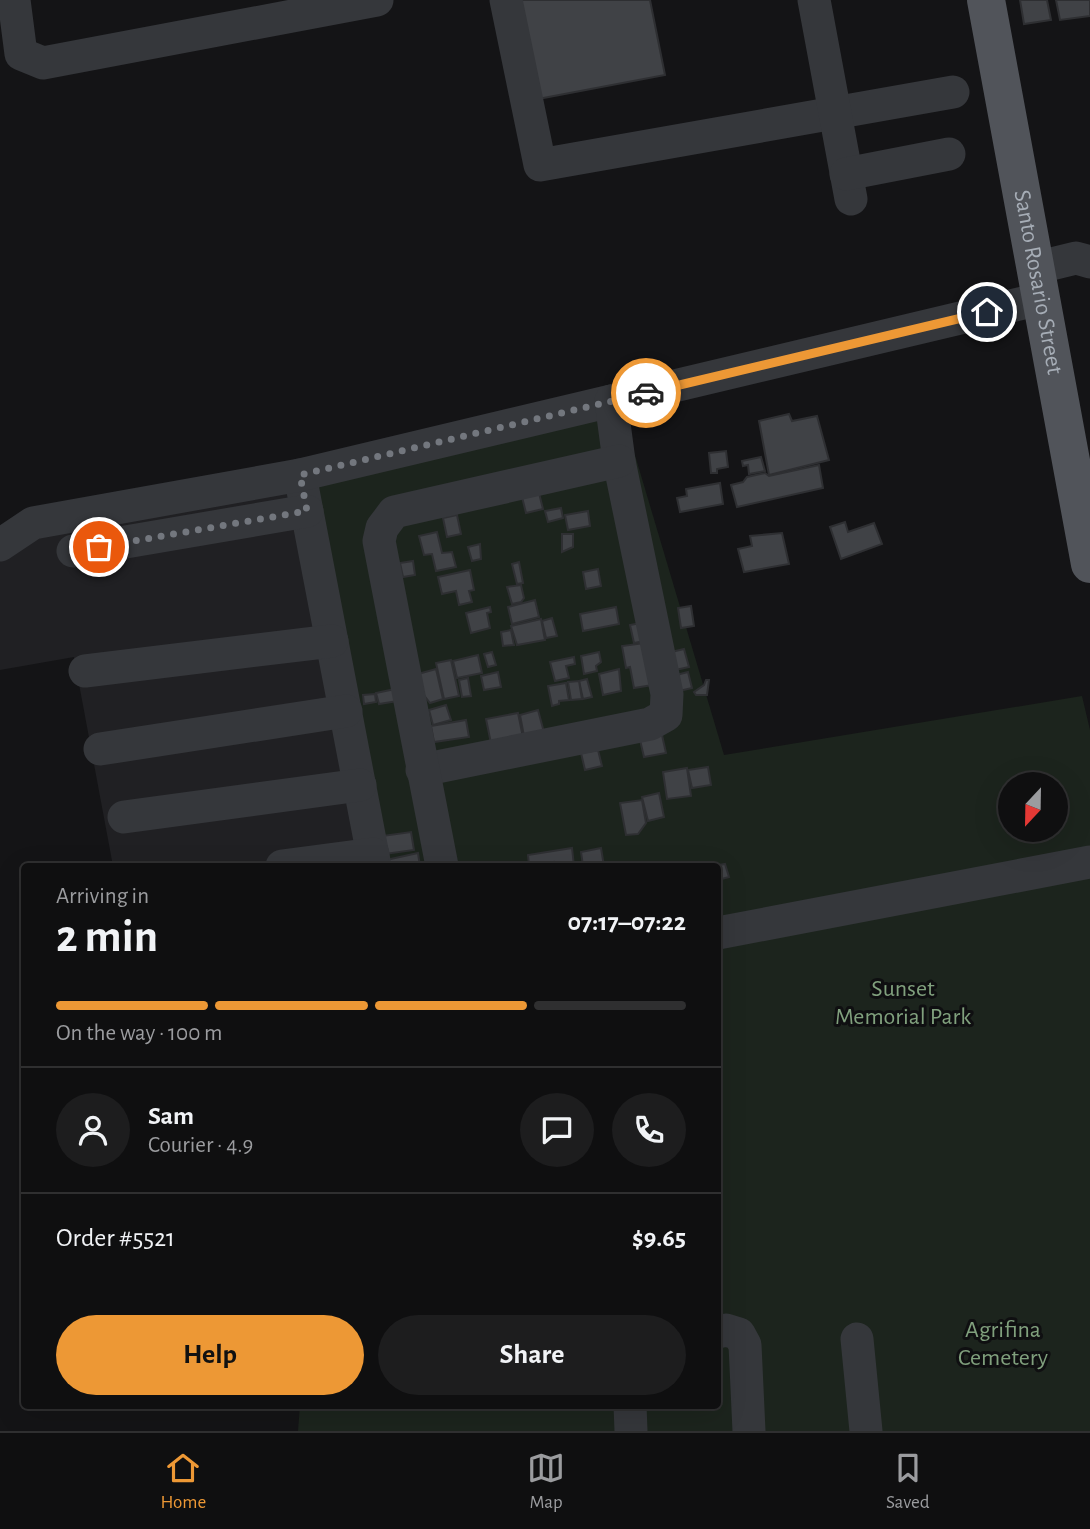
<!DOCTYPE html>
<meta charset="utf-8">
<style>
:root{--surface:#0f0f10;--page:#1d1d1e;--text:#f1f3f6;--muted:#9b9c9f;--line:#2f2f30;--accent:#ed9835}
body{margin:0;font-family:"Alegreya Sans",sans-serif;background:var(--page);color:var(--text);height:100vh;display:flex;flex-direction:column;font-size:26px;white-space:nowrap}
*{box-sizing:border-box;margin:0}
p{font-size:23px;color:var(--muted)}
.icon{flex:none;width:38px;height:38px;fill:none;stroke:currentColor;stroke-width:2;stroke-linecap:round;stroke-linejoin:round}
.map{position:relative;flex:1;overflow:hidden}
.details{position:absolute;left:21px;top:863px;width:700px;height:546px;display:flex;flex-direction:column;background:var(--surface);border-radius:7px;box-shadow:0 7px 28px #0002,0 0 0 2px var(--line)}
.details>*{flex:none}
.needle{width:46px;rotate:202deg}
.controls{position:absolute;left:998px;top:772px;display:grid;gap:14px}
.controls a{display:grid;place-items:center;width:70px;height:70px;border-radius:50%;background:var(--surface);box-shadow:0 7px 28px #0002,0 0 0 2px var(--line);font-size:35px}
.pin{position:absolute;display:grid;place-items:center;width:60px;height:60px;color:#fff;margin:-30px;border:4px solid #fff;border-radius:50%;box-shadow:0 2px 7px #0007}
.courier{position:absolute;display:grid;place-items:center;width:70px;height:70px;margin:-35px;border:5px solid #ed9835;border-radius:50%;background:#fff;color:#222;box-shadow:0 2px 9px #0007}
.summary em{font-style:normal;font-weight:700}
.summary div{display:flex;flex-direction:column-reverse}
.summary{display:flex;align-items:center;justify-content:space-between;height:119px;padding:0 35px}
h1{font-size:46px;font-weight:700;line-height:52px}
.bar{display:grid;grid-template-columns:repeat(4,1fr);gap:10px 7px;align-content:center;height:84px;padding:0 35px}
.bar i{height:9px;border-radius:5px;background:var(--line)}
.bar .active{background:var(--accent)}
.bar p{grid-column:span 4}
.line{display:flex;align-items:center;gap:18px;padding:0 35px;border-top:2px solid var(--line)}
.line div{flex:1}
.round{display:grid;place-items:center;flex:none;width:74px;height:74px;border-radius:37px;background:var(--page)}
.button{display:flex;gap:14px;margin-top:auto;padding:14px 35px}
.button a{flex:1;height:80px;border-radius:42px;background:var(--accent);color:#111;font-size:28px;font-weight:700;line-height:80px;text-align:center}
.button a+a{background:var(--page);color:var(--text)}
.menu{display:flex;justify-content:space-around;align-items:center;height:98px;border-top:2px solid var(--line);background:var(--surface);font-size:19px;color:var(--muted)}
.menu a{display:grid;justify-items:center;gap:4px}
.menu .active{color:var(--accent)}
.map>svg:first-child{display:block}
</style>
<div class="map">
<svg width="1090" height="1431" viewBox="0 0 1090 1431">
<rect width="100%" height="100%" fill="#141416"/>
<!-- built -->
<polygon fill="#202023" points="306,457 379,866 113,866 74,657 0,670 0,525"/>
<!-- green -->
<path fill="#1c241d" fill-rule="evenodd" d="M621 408 724 755 1082 696 1090 730V1431H298L300 1405H718V866H369L314 473ZM1010 784H1055V830H1010Z"/>
<!-- building -->
<g fill="#404246" stroke="#2e2f32" stroke-width="2">
<polygon points="519,0 650,0 665,75 538,99"/>
<polygon points="1020,0 1047,0 1051,20 1024,24"/>
<polygon points="1056,0 1090,0 1090,16 1060,20"/>
<polygon points="655,400 657,408 652,410 654,419 639,423 633,406"/>
<polygon points="789,414 792,421 817,416 829,460 769,475 759,421"/>
<polygon points="726,451 728,467 717,469 717,473 711,473 709,453"/>
<polygon points="761,457 765,471 749,474 748,465 743,466 742,461"/>
<polygon points="819,465 823,488 737,507 731,485 743,482 747,477 765,473 769,476"/>
<polygon points="720,483 723,504 680,512 677,498 687,496 686,489"/>
<polygon points="539,493 543,509 526,513 522,497"/>
<polygon points="561,508 563,518 548,522 545,511"/>
<polygon points="588,511 590,526 568,530 565,515"/>
<polygon points="457,515 461,534 447,537 443,518"/>
<polygon points="845,522 848,532 874,523 882,544 841,559 830,527"/>
<polygon points="437,532 442,553 452,552 456,567 436,571 432,554 424,555 419,536"/>
<polygon points="782,533 789,564 744,572 738,549 752,546 750,536"/>
<polygon points="562,534 573,534 573,547 562,552"/>
<polygon points="480,544 481,559 472,561 468,547"/>
<polygon points="413,561 415,575 403,577 400,563"/>
<polygon points="519,562 523,583 517,584 512,564"/>
<polygon points="598,569 601,586 586,589 583,572"/>
<polygon points="470,570 474,590 469,591 472,602 459,605 456,591 442,594 438,577"/>
<polygon points="521,585 524,598 521,602 512,604 507,587"/>
<polygon points="535,600 539,617 512,624 508,607"/>
<polygon points="691,606 694,626 681,628 678,608"/>
<polygon points="490,607 491,612 487,613 490,628 471,633 466,613"/>
<polygon points="616,607 619,624 583,631 580,614"/>
<polygon points="552,618 557,636 546,638 542,621"/>
<polygon points="541,619 545,640 517,645 511,626"/>
<polygon points="646,622 650,640 634,643 630,625"/>
<polygon points="511,630 514,645 503,646 501,632"/>
<polygon points="652,642 659,684 634,688 630,667 626,668 622,646"/>
<polygon points="684,649 689,667 671,671 667,653"/>
<polygon points="492,652 496,665 488,667 484,654"/>
<polygon points="599,652 601,662 596,666 597,671 584,674 581,656"/>
<polygon points="478,655 482,673 457,678 453,661"/>
<polygon points="574,657 575,664 566,666 569,678 555,681 550,662"/>
<polygon points="451,660 459,696 444,699 436,663"/>
<polygon points="436,669 443,699 430,703 423,694 418,674"/>
<polygon points="619,669 621,691 603,695 599,674"/>
<polygon points="498,672 501,687 484,690 481,676"/>
<polygon points="688,672 692,688 675,692 672,676"/>
<polygon points="468,678 471,696 462,697 459,680"/>
<polygon points="587,679 592,697 583,699 579,681"/>
<polygon points="706,680 709,680 707,695 696,695 694,692 704,685"/>
<polygon points="579,681 582,699 571,700 568,682"/>
<polygon points="566,683 569,700 559,701 559,704 552,706 548,686"/>
<polygon points="395,689 398,701 379,704 376,693"/>
<polygon points="375,694 376,702 364,704 363,695"/>
<polygon points="446,705 451,720 433,725 429,710"/>
<polygon points="538,710 545,736 526,747 520,715"/>
<polygon points="518,713 525,747 493,753 486,719"/>
<polygon points="466,720 469,737 434,742 431,726"/>
<polygon points="662,735 666,753 644,757 640,740"/>
<polygon points="598,750 602,766 585,770 581,753"/>
<polygon points="708,767 711,785 692,788 688,770"/>
<polygon points="687,768 691,796 667,799 663,772"/>
<polygon points="659,793 664,817 648,821 642,797"/>
<polygon points="642,800 646,823 638,834 626,835 620,803"/>
<polygon points="411,832 414,850 385,854 382,836"/>
<polygon points="572,848 574,866 555,866 554,862 529,866 528,855"/>
<polygon points="601,848 604,866 583,866 581,852"/>
<polygon points="418,853 420,866 387,866 386,860"/>
<polygon points="725,864 729,877 718,880 718,866 714,866"/>
</g>
<g fill="none" stroke-linecap="round" stroke-linejoin="round">
<!-- minor -->
<g stroke="#35373b" stroke-width="33">
<polyline points="14,0 21,54 43,63 377,0"/>
<polyline points="506,0 540,165 953,92"/>
<polyline points="814,0 851,199"/>
<polyline points="846,174 949,154"/>
<polyline points="1035,268 1076,258 1090,262"/>
<polyline points="300,475 375,866"/>
<polyline points="0,545 33,523 300,475 1040,299"/>
<polyline points="73,551 307,511"/>
<polyline points="85,671 332,641"/>
<polyline points="100,749 346,711"/>
<polyline points="422,770 650,724 666,715 667,694 619,461 611,401"/>
<polyline points="124,817 360,785"/>
<polyline points="282,866 373,854"/>
<polyline points="442,866 379,541 382,528 394,512 619,461"/>
<polyline points="718,933 1090,862"/>
<polyline points="718,1332 726,1330 739,1334 745,1345 749,1431"/>
<polyline points="857,1339 866,1431"/>
<polyline points="630,1405 631,1431"/>
</g>
<!-- major -->
<path stroke="#51545a" stroke-width="38" id="s1" d="M986 0 1090 564"/>
</g>
<g fill="none" stroke-linecap="round" stroke-linejoin="round">
<!-- done -->
<polyline stroke="#73777e" stroke-width="7" stroke-dasharray="0 12.6" points="99,547 307,511 300,475 646,393"/>
<!-- route -->
<polyline stroke="#ed9835" stroke-width="9" points="646,393 987,312"/>
</g>
<g text-anchor="middle" dominant-baseline="central" stroke-width="6" stroke-linejoin="round" paint-order="stroke">
<!-- street labels -->
<g font-size="24" fill="#a6adb6" stroke="#0f0f11">
<text stroke="none"><textPath href="#s1" startOffset="287">Santo Rosario Street</textPath></text>
</g>
<!-- park labels -->
<g font-size="24" fill="#80a07d" stroke="#0f0f11">
<text x="903" y="989">Sunset<tspan x="903" dy="28">Memorial Park</tspan></text>
<text x="1003" y="1330">Agrifina<tspan x="1003" dy="28">Cemetery</tspan></text>
</g>
</g>
</svg>
<div class="controls">
<a><svg class="needle" viewBox="-14 -14 28 28"><path d="M0-13l5 13h-10z" fill="#e53935"/><path d="M0 13l5-13h-10z" fill="#9b9c9f"/></svg></a>
</div>
<div class="pin" style="left:99px;top:547px;background:#ea580c"><svg class="icon" aria-label="bag" viewBox="0 0 24 24"><path d="M5 8h14l-1 12H6zM9 8a3 3 0 0 1 6 0"/></svg></div>
<div class="pin" style="left:987px;top:312px;background:#1f2937"><svg class="icon" aria-label="home" viewBox="0 0 24 24"><path d="M3 11l9-7 9 7M6 9v11h12V9"/></svg></div>
<div class="courier" style="left:646px;top:393px"><svg class="icon" aria-label="car" viewBox="0 0 24 24"><path d="M5 17H2v-5l4-1 3-4h7l3 4 3 1v5h-3M9 17h6M6 11h13"/><circle cx="7" cy="17" r="2"/><circle cx="17" cy="17" r="2"/></svg></div>
<section class="details">
<div class="summary"><div><h1>2 min</h1><p>Arriving in</p></div><em>07:17–07:22</em></div>
<div class="bar"><i class="active"></i><i class="active"></i><i class="active"></i><i></i><p>On the way · 100 m</p></div>
<div class="line" style="height:126px"><a class="round"><svg class="icon" aria-label="person" viewBox="0 0 24 24"><circle cx="12" cy="8" r="4"/><path d="M4 21q1-7 8-7t8 7"/></svg></a><div><b>Sam</b><p>Courier · 4.9</p></div><a class="round"><svg class="icon" aria-label="chat" viewBox="0 0 24 24"><path d="M4 5h16v11H9l-5 4z"/></svg></a><a class="round"><svg class="icon" aria-label="phone" viewBox="0 0 24 24"><path d="M5 4h4l2 5-3 2q2 4 5 5l2-3 5 2v4C11 20 4 13 5 4z"/></svg></a></div>
<div class="line" style="height:91px"><div>Order #5521</div><b>$9.65</b></div>
<div class="button"><a>Help</a><a>Share</a></div>
</section>
</div>
<nav class="menu">
<a class="active"><svg class="icon" aria-label="home" viewBox="0 0 24 24"><path d="M3 11l9-7 9 7M6 9v11h12V9"/></svg>Home</a>
<a><svg class="icon" aria-label="map" viewBox="0 0 24 24"><path d="M3 6l6-2 6 2 6-2v14l-6 2-6-2-6 2zM9 4v14M15 6v14"/></svg>Map</a>
<a><svg class="icon" aria-label="saved" viewBox="0 0 24 24"><path d="M7 4h10v16l-5-4-5 4z"/></svg>Saved</a>
</nav>
